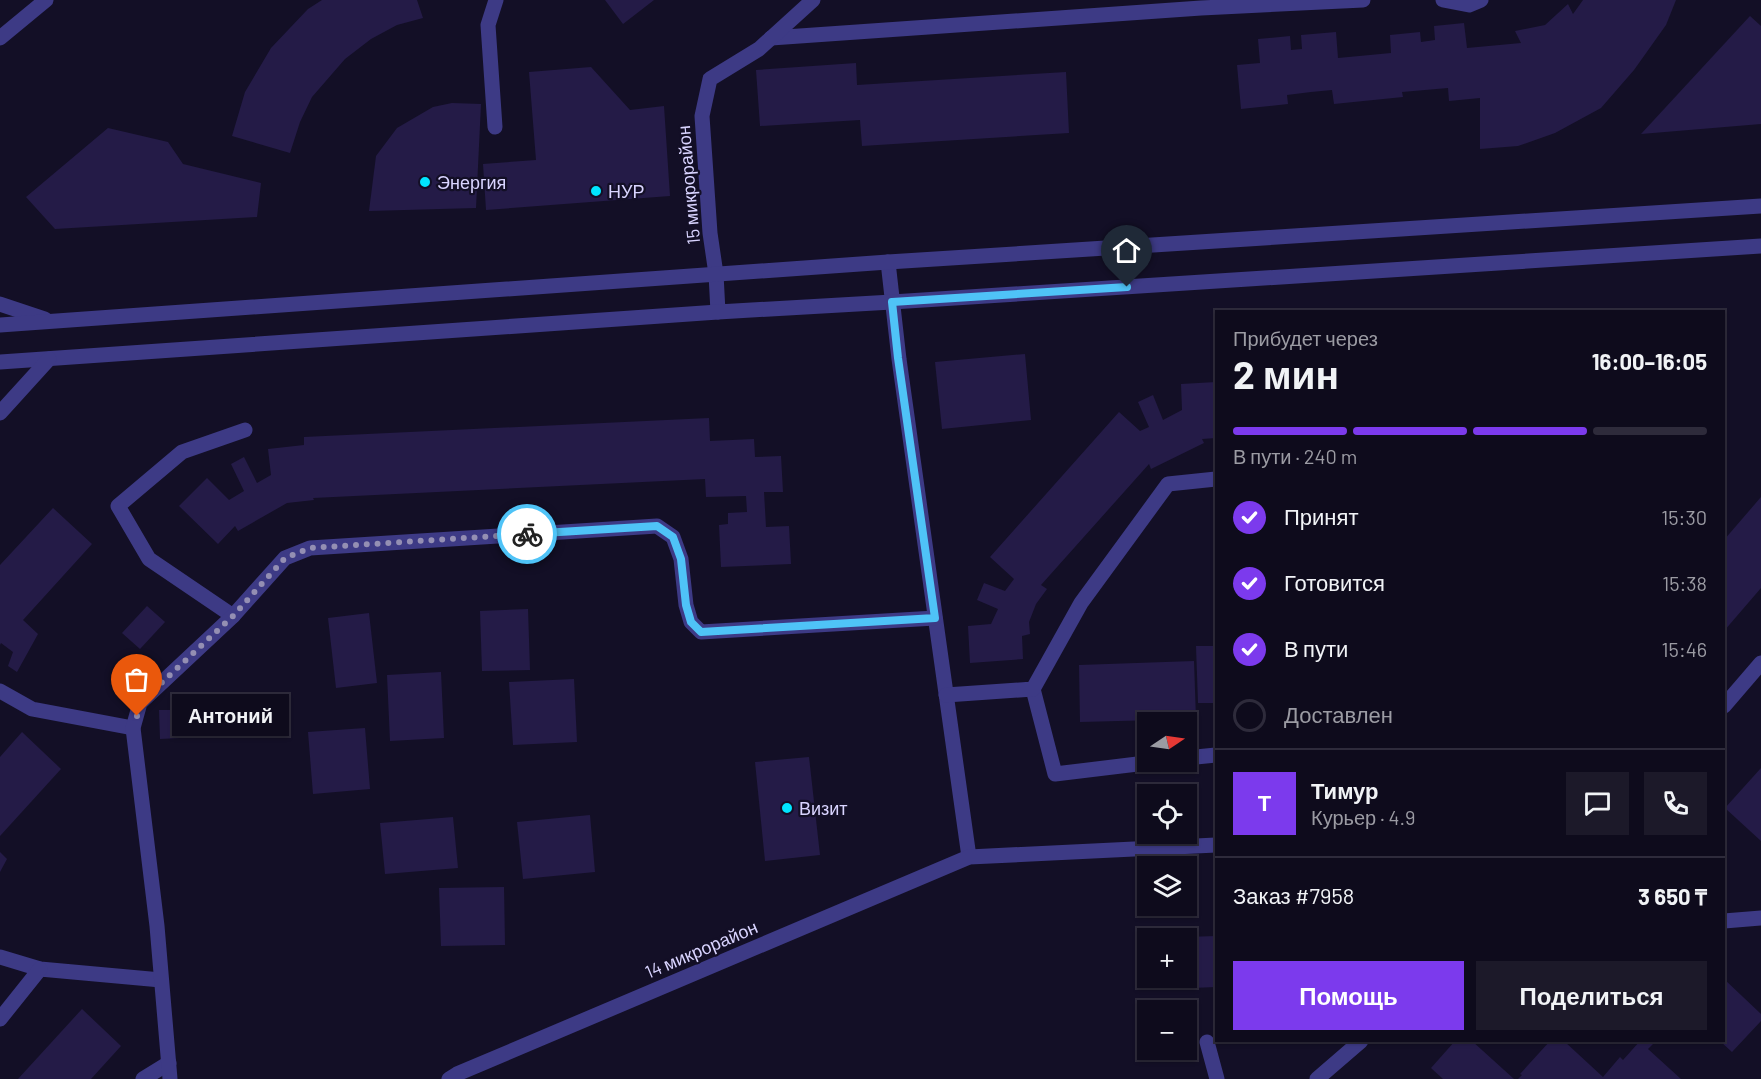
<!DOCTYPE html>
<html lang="ru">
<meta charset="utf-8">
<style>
:root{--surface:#0e0b1c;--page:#1c1929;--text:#f1f3f6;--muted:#9b9ba3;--line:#2e2b3b;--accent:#7c3aed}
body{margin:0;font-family:Barlow,sans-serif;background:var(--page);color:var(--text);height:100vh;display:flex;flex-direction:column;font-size:22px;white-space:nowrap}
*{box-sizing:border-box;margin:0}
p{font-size:20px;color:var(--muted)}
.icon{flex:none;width:33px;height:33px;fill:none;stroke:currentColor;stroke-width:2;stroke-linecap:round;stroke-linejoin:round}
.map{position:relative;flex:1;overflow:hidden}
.panel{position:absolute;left:1215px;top:310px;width:510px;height:732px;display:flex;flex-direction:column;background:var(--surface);border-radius:0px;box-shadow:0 2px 4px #0004,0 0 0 2px var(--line)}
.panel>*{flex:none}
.needle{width:39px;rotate:77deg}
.buttons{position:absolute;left:1137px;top:712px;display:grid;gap:12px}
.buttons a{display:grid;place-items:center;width:60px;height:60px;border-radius:0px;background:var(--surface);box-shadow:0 2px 4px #0004,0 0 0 2px var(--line);font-size:30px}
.pin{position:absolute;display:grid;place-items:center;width:51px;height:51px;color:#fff;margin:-62px -26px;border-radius:50% 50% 50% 0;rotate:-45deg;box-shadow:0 0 6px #0007}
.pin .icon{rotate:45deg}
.courier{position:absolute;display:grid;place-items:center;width:60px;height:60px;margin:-30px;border:4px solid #4fc3f7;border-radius:50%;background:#fff;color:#222;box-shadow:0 2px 8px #0007}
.bubble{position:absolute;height:42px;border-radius:0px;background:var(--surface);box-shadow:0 2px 4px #0004,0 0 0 2px var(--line);font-size:20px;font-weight:700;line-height:42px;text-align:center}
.overview em{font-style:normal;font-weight:700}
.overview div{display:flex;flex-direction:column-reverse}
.overview{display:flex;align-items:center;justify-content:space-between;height:102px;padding:0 18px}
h1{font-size:39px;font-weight:700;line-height:45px}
.bar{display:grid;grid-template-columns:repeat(4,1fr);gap:9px 6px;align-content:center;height:72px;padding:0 18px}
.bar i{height:8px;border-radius:4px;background:var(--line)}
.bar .selected{background:var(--accent)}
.bar p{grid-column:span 4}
.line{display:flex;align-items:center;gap:15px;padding:0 18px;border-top:2px solid var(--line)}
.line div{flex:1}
.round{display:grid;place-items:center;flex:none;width:63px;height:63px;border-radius:0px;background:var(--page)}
ol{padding:0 18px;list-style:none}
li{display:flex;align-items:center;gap:18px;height:66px}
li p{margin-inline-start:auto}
li .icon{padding:6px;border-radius:50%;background:var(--accent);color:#fff;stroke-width:4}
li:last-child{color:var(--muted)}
li i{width:33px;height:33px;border:3px solid var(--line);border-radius:50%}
.cta{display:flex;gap:12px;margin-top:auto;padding:12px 18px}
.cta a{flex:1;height:69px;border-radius:0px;background:var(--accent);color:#fff;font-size:24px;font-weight:700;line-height:69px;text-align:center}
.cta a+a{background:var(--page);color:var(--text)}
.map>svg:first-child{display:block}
</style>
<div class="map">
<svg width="1761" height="1079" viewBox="0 0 1761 1079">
<rect width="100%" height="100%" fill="#130f26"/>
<!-- building -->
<g fill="#241b47">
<polygon points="322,0 417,0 423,18 397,25 371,39 345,59 312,97 300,122 290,153 232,136 245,92 271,48 308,9"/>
<polygon points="605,0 654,0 623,24"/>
<polygon points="1583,0 1676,0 1666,25 1634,70 1601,108 1555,133 1518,146 1480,149 1480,98 1449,101 1448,88 1402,92 1403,97 1334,104 1332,90 1311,92 1287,95 1288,104 1241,109 1237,65 1260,63 1258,39 1290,36 1291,50 1302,49 1301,35 1336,32 1338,58 1391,53 1390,35 1420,32 1421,42 1435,40 1434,26 1464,23 1467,48 1521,43 1515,31 1545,25 1568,4 1573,14"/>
<polygon points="1750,16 1761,26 1761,124 1641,134"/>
<polygon points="856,63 857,85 1066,72 1069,133 862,146 860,120 760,126 756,70"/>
<polygon points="591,67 630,110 664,106 670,196 486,210 483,164 536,160 529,72"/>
<polygon points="452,103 481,104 476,208 369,211 376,156 397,128 433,107"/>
<polygon points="108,128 168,142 183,164 261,183 257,217 55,229 26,197"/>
<polygon points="1025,354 1031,420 942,429 935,362"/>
<polygon points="1216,382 1216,438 1202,439 1204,443 1151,469 1149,464 1041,585 1047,589 1036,604 1029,622 1030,634 1022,636 1023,659 970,663 968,626 991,624 998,609 977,600 984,583 1005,591 1014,579 990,557 1119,412 1140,431 1149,427 1138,402 1153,395 1163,420 1182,410 1181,384"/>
<polygon points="709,418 710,441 754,439 755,457 781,456 783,492 764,492 766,527 789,526 791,564 721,567 719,525 728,524 728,513 747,512 746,496 706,497 705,479 313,498 314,500 287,503 238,531 235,526 218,544 179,506 207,478 229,500 244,491 231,464 244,457 257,483 271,475 268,449 304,445 304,437"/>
<polygon points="1761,497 1761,588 1724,631 1724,540"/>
<polygon points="53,508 92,544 23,620 38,634 17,672 8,666 13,652 1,643 0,645 0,565"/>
<polygon points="147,606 165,622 140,649 122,633"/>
<polygon points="528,609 530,670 482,671 480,611"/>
<polygon points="369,613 377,683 336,688 328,618"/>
<polygon points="1196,646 1216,646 1216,703 1198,703"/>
<polygon points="1194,661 1196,719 1080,722 1079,665"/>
<polygon points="441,672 444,738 390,741 387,675"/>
<polygon points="574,679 577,742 513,745 509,682"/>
<polygon points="159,710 179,710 180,738 160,739"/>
<polygon points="365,728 370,789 313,794 308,732"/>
<polygon points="22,732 61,769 0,836 0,757"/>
<polygon points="809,757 820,855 765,861 755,762"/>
<polygon points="1761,768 1761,841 1725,808"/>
<polygon points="590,815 595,872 523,879 517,822"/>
<polygon points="453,817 458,868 385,874 380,823"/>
<polygon points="0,852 7,859 0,872"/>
<polygon points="504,887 505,945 441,946 439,888"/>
<polygon points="1216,936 1216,987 1168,989 1167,978 1186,978 1186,937"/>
<polygon points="1724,979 1761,1014 1761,1021 1732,1052 1720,1041 1724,1041"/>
<polygon points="82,1009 121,1046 91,1079 18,1079"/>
<polygon points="1455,1041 1472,1041 1514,1079 1443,1079 1431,1068"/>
<polygon points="1550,1041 1564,1041 1603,1077 1620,1057 1623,1060 1640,1041 1642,1043 1643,1041 1656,1041 1648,1049 1681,1079 1518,1079 1522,1075 1520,1074"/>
</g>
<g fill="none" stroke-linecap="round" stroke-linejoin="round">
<!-- minor -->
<g stroke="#3d3a85" stroke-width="15">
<polyline points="1443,0 1469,5 1481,0"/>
<polyline points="0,38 46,0"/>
<polyline points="771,38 1201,8 1363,0"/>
<polyline points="495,127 488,25 496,0"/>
<polyline points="888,262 899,359 969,857"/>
<polyline points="0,304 45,319"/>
<polyline points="718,312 716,274 710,233 702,116 710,79 759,49 813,0"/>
<polyline points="0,325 888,262 1761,206"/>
<polyline points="0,362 718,312 892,302 1761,246"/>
<polyline points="0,413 49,359"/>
<polyline points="233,616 149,559 118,506 182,452 245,430"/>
<polyline points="1033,689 1055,774 1154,762"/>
<polyline points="0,691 32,709 133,728"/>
<polyline points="946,695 1033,689 1081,603 1168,484 1216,479"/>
<polyline points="1724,706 1761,663"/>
<polyline points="1186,758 1216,755"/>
<polyline points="1724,921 1761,918"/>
<polyline points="0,957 40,969 161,980"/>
<polyline points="0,1019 40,969"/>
<polyline points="1207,1042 1217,1079"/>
<polyline points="143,1079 169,1063"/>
<polyline points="170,1079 157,926 133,728 140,703 233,616 285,558 310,548 657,526 673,537 681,559 686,605 691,622 701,632 935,618"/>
<polyline points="449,1079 457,1074 969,857 1216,845"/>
<polyline points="1317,1079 1361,1041"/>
</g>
</g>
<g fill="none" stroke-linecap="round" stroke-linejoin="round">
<!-- done -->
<polyline stroke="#948fb3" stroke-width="6" stroke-dasharray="0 10.8" points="137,716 140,703 233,616 285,558 310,548 527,534"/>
<!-- route -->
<polyline stroke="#4fc3f7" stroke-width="8" points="527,534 657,526 673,537 681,559 686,605 691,622 701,632 935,618 898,358 892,302 1127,287"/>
</g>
<!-- markers -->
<g fill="#00e5ff" stroke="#130f26" stroke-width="2">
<circle cx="425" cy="182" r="6"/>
<circle cx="596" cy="191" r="6"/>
<circle cx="787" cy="808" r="6"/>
</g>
<g text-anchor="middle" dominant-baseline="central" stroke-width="4.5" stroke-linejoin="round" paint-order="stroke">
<!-- poi labels -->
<g font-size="18" fill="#d9d4ff" stroke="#130f26" text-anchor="start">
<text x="437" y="182">Энергия</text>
<text x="608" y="191">НУР</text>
<text x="799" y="808">Визит</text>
</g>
<!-- street labels -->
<g font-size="18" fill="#d9d4ff" stroke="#130f26">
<text transform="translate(688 185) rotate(-95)">15 микрорайон</text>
<text transform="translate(701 949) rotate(-23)">14 микрорайон</text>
</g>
</g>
</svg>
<div class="buttons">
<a><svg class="needle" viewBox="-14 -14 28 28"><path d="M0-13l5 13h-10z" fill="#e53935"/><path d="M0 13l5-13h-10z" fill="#9b9ba3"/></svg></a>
<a><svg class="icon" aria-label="locate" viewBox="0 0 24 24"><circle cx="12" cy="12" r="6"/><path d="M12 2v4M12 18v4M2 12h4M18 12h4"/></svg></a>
<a><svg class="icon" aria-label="layers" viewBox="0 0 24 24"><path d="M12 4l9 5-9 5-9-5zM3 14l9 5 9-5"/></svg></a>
<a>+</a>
<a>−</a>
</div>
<div class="pin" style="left:137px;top:716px;background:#ea580c"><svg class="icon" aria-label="bag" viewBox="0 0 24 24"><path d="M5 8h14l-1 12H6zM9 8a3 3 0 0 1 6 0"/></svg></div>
<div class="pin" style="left:1127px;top:287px;background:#1f2937"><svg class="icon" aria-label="home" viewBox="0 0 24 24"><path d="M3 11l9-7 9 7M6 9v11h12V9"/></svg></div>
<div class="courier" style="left:527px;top:534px"><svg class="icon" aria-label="bike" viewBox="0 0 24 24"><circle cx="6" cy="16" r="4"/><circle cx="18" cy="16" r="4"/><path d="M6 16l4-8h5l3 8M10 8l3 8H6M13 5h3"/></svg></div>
<div class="bubble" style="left:172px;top:694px;width:117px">Антоний</div>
<section class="panel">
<div class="overview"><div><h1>2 мин</h1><p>Прибудет через</p></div><em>16:00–16:05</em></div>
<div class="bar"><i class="selected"></i><i class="selected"></i><i class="selected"></i><i></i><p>В пути · 240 m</p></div>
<ol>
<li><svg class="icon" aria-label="check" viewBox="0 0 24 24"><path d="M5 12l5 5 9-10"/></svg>Принят<p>15:30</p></li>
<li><svg class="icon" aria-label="check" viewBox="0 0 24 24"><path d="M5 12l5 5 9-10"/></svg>Готовится<p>15:38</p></li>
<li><svg class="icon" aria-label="check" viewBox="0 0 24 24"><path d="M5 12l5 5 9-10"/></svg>В пути<p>15:46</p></li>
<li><i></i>Доставлен</li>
</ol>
<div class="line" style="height:108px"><b class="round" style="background:var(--accent);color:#fff">Т</b><div><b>Тимур</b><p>Курьер · 4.9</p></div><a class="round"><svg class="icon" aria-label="chat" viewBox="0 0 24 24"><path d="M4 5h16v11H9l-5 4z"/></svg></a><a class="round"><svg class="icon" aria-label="phone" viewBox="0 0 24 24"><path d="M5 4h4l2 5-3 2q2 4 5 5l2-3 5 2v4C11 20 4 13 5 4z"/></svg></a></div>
<div class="line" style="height:78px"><div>Заказ #7958</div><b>3 650 ₸</b></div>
<div class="cta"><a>Помощь</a><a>Поделиться</a></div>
</section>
</div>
